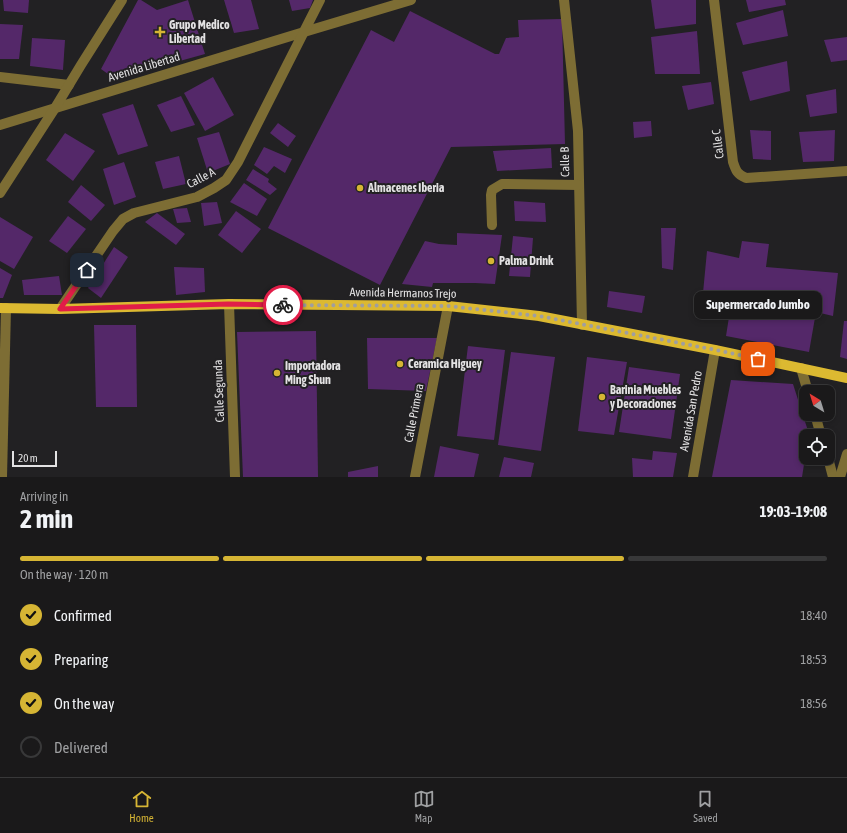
<!DOCTYPE html>
<meta charset="utf-8">
<style>
:root{--surface:#1a191a;--page:#232223;--text:#f1f3f6;--muted:#9fa0a2;--line:#383839;--accent:#d6b534}
body{margin:0;font-family:"Asap Condensed",sans-serif;background:var(--page);color:var(--text);height:100vh;display:flex;flex-direction:column;font-size:15px;white-space:nowrap}
*{box-sizing:border-box;margin:0}
p{font-size:13px;color:var(--muted)}
.icon{flex:none;width:22px;height:22px;fill:none;stroke:currentColor;stroke-width:2;stroke-linecap:round;stroke-linejoin:round}
.map{position:relative;height:477px;overflow:hidden}
.sheet{display:flex;flex-direction:column;background:var(--surface);flex:1}
.sheet>*{flex:none}
.needle{width:26px;rotate:322deg}
.controls{position:absolute;left:799px;top:385px;display:grid;gap:8px}
.controls a{display:grid;place-items:center;width:36px;height:36px;border-radius:8px;background:var(--surface);box-shadow:0 2px 6px #0003,0 0 0 1px var(--line);font-size:20px}
.scale{position:absolute;left:12px;bottom:10px;width:45px;box-sizing:border-box;padding-left:4px;border:2px solid #e3e2e3;border-top:0;font-size:11px;line-height:14px;white-space:nowrap;color:#e3e2e3;-webkit-text-stroke:3px #222123;paint-order:stroke}
.pin{position:absolute;display:grid;place-items:center;width:34px;height:34px;color:#fff;margin:-17px;border-radius:8px;box-shadow:0 2px 6px #0006}
.courier{position:absolute;display:grid;place-items:center;width:40px;height:40px;margin:-20px;border:3px solid #e11d48;border-radius:50%;background:#fff;color:#222;box-shadow:0 1px 5px #0007}
.bubble{position:absolute;height:28px;border-radius:8px;background:var(--surface);box-shadow:0 2px 6px #0003,0 0 0 1px var(--line);font-size:13px;font-weight:700;line-height:28px;text-align:center}
.summary em{font-style:normal;font-weight:700}
.summary div{display:flex;flex-direction:column-reverse}
.summary{display:flex;align-items:center;justify-content:space-between;height:68px;padding:0 20px}
h1{font-size:26px;font-weight:700;line-height:30px}
.bar{display:grid;grid-template-columns:repeat(4,1fr);gap:6px 4px;align-content:center;height:48px;padding:0 20px}
.bar i{height:5px;border-radius:3px;background:var(--line)}
.bar .selected{background:var(--accent)}
.bar p{grid-column:span 4}
ol{padding:0 20px;list-style:none}
li{display:flex;align-items:center;gap:12px;height:44px}
li p{margin-inline-start:auto}
li .icon{padding:4px;border-radius:50%;background:var(--accent);color:#111;stroke-width:4}
li:last-child{color:var(--muted)}
li i{width:22px;height:22px;border:2px solid var(--line);border-radius:50%}
.menu{display:flex;justify-content:space-around;align-items:center;height:56px;border-top:1px solid var(--line);background:var(--surface);font-size:11px;color:var(--muted)}
.menu a{display:grid;justify-items:center;gap:2px}
.menu .selected{color:var(--accent)}
.map>svg:first-child{display:block}
</style>
<div class="map">
<svg width="847" height="477" viewBox="0 0 847 477">
<rect width="100%" height="100%" fill="#222123"/>
<!-- building -->
<g fill="#542869">
<polygon points="3,0 29,0 28,13 4,11"/>
<polygon points="138,0 141,0 157,10 188,0 205,54 115,79 101,69"/>
<polygon points="224,0 251,0 259,29 234,33"/>
<polygon points="289,0 313,0 310,8 292,11"/>
<polygon points="651,0 696,0 696,24 655,29"/>
<polygon points="746,0 785,0 786,5 749,12"/>
<polygon points="783,10 788,36 743,45 736,23"/>
<polygon points="410,11 495,54 499,54 506,38 519,37 518,20 562,19 565,144 451,147 380,285 268,228 371,30 394,42"/>
<polygon points="0,24 23,25 19,59 0,59"/>
<polygon points="697,31 700,74 655,74 651,37"/>
<polygon points="847,37 847,60 831,62 824,40"/>
<polygon points="32,38 65,40 63,70 30,66"/>
<polygon points="787,61 790,91 750,101 742,72"/>
<polygon points="213,77 234,115 205,131 184,93"/>
<polygon points="711,82 714,104 688,110 682,86"/>
<polygon points="836,89 837,113 810,117 806,95"/>
<polygon points="181,96 195,125 171,132 157,105"/>
<polygon points="133,104 148,146 118,155 102,114"/>
<polygon points="651,121 652,136 634,138 633,122"/>
<polygon points="278,123 296,136 288,147 270,133"/>
<polygon points="750,130 771,131 771,160 753,159"/>
<polygon points="835,130 834,161 803,162 799,132"/>
<polygon points="219,132 230,164 208,173 197,138"/>
<polygon points="65,133 95,151 73,181 46,160"/>
<polygon points="264,147 292,159 285,173 274,166 267,174 254,165"/>
<polygon points="551,148 552,168 497,171 493,151"/>
<polygon points="179,156 186,184 163,189 155,162"/>
<polygon points="124,162 136,197 114,205 103,169"/>
<polygon points="253,169 269,179 268,182 277,189 270,195 246,180"/>
<polygon points="244,183 267,199 257,216 230,202"/>
<polygon points="81,185 105,205 91,221 68,202"/>
<polygon points="514,201 545,203 546,222 515,221"/>
<polygon points="217,202 222,223 204,226 201,203"/>
<polygon points="187,208 191,222 177,223 173,209"/>
<polygon points="236,211 261,229 242,253 218,235"/>
<polygon points="157,213 185,234 176,245 145,222"/>
<polygon points="68,216 86,229 67,253 49,241"/>
<polygon points="0,217 33,237 14,269 0,261"/>
<polygon points="661,228 676,228 673,270 662,268"/>
<polygon points="457,233 502,235 495,284 475,283 433,283 432,287 402,284 425,241 439,244 457,245"/>
<polygon points="513,236 533,238 530,277 509,276"/>
<polygon points="742,241 769,244 766,267 838,273 833,316 816,312 809,352 726,336 729,317 701,314 707,251 739,258"/>
<polygon points="114,247 128,257 101,298 88,288"/>
<polygon points="174,267 204,268 205,292 176,295"/>
<polygon points="0,268 12,275 3,298 0,298"/>
<polygon points="59,276 62,295 24,295 22,280"/>
<polygon points="609,291 645,296 642,313 607,307"/>
<polygon points="844,321 847,321 847,359 840,357"/>
<polygon points="94,325 136,325 137,407 96,407"/>
<polygon points="316,331 318,477 243,477 237,332"/>
<polygon points="367,338 437,338 426,391 368,389"/>
<polygon points="468,346 505,350 494,440 457,436"/>
<polygon points="511,352 555,357 541,451 498,445"/>
<polygon points="587,357 627,362 614,435 578,431"/>
<polygon points="629,367 680,374 671,439 619,432"/>
<polygon points="731,380 793,384 809,434 809,436 806,436 806,452 802,477 712,477"/>
<polygon points="440,446 479,454 474,477 434,477"/>
<polygon points="653,451 677,453 673,477 633,477 632,458 652,460"/>
<polygon points="504,457 534,463 531,477 499,477"/>
<polygon points="378,466 378,477 348,477 348,472"/>
</g>
<g fill="none" stroke-linecap="round" stroke-linejoin="round">
<!-- minor -->
<g stroke="#7d6d34" stroke-width="10">
<polyline points="564,0 578,131 582,325"/>
<path d="M714 0 733 162C736 171 737 174 746 178L847 171"/>
<polyline points="0,77 69,85"/>
<polyline points="0,125 304,32 411,0"/>
<polyline points="0,193 55,108 81,65 122,0"/>
<polyline points="492,225 491,195 492,190 502,184 579,185"/>
<polyline points="229,304 235,477"/>
<polyline points="60,309 113,231 123,219 134,213 197,197 214,188 226,180 238,162 320,0"/>
<polyline points="801,368 808,392"/>
<polyline points="815,414 821,436"/>
<polyline points="828,458 833,477"/>
<polyline points="2,477 6,308"/>
<polyline points="415,477 448,306"/>
<polyline points="693,477 715,350"/>
<polyline points="840,477 847,454"/>
</g>
<!-- major -->
<polyline stroke="#dcb931" stroke-width="10" points="0,308 60,309 229,304 448,306 539,316 715,350 847,378"/>
</g>
<g fill="none" stroke-linecap="round" stroke-linejoin="round">
<!-- done -->
<polyline stroke="#9f9ea0" stroke-width="4" stroke-dasharray="0 7.2" points="283,305 448,306 539,316 716,350 758,359"/>
<!-- route -->
<polyline stroke="#e11d48" stroke-width="5" points="87,270 60,309 228,304 283,305"/>
</g>
<!-- markers -->
<g fill="#d6b534" stroke="#222123" stroke-width="1.5">
<path d="M158 26h4v4h4v4h-4v4h-4v-4h-4v-4h4z"/>
<circle cx="360" cy="188" r="4"/>
<circle cx="491" cy="261" r="4"/>
<circle cx="400" cy="364" r="4"/>
<circle cx="277" cy="373" r="4"/>
<circle cx="602" cy="397" r="4"/>
</g>
<g text-anchor="middle" dominant-baseline="central" stroke-width="4" stroke-linejoin="round" paint-order="stroke">
<!-- poi labels -->
<g font-size="12" font-weight="bold" fill="#e3e2e3" stroke="#222123" text-anchor="start">
<text x="169" y="25">Grupo Medico<tspan x="169" dy="14">Libertad</tspan></text>
<text x="368" y="188">Almacenes Iberia</text>
<text x="499" y="261">Palma Drink</text>
<text x="408" y="364">Ceramica Higuey</text>
<text x="285" y="366">Importadora<tspan x="285" dy="14">Ming Shun</tspan></text>
<text x="610" y="390">Barinia Muebles<tspan x="610" dy="14">y Decoraciones</tspan></text>
</g>
<!-- street labels -->
<g font-size="12" fill="#e3e2e3" stroke="#222123">
<text transform="translate(144 67) rotate(-17)">Avenida Libertad</text>
<text transform="translate(718 144) rotate(-97)">Calle C</text>
<text transform="translate(565 162) rotate(-91)">Calle B</text>
<text transform="translate(201 178) rotate(-28)">Calle A</text>
<text transform="translate(403 293) rotate(1)">Avenida Hermanos Trejo</text>
<text transform="translate(219 391) rotate(-92)">Calle Segunda</text>
<text transform="translate(691 411) rotate(-80)">Avenida San Pedro</text>
<text transform="translate(414 413) rotate(-79)">Calle Primera</text>
</g>
</g>
</svg>
<div class="controls">
<a><svg class="needle" viewBox="-14 -14 28 28"><path d="M0-13l5 13h-10z" fill="#e53935"/><path d="M0 13l5-13h-10z" fill="#9fa0a2"/></svg></a>
<a><svg class="icon" aria-label="locate" viewBox="0 0 24 24"><circle cx="12" cy="12" r="6"/><path d="M12 2v4M12 18v4M2 12h4M18 12h4"/></svg></a>
</div>
<div class="scale">20 m</div>
<div class="pin" style="left:758px;top:359px;background:#ea580c"><svg class="icon" aria-label="bag" viewBox="0 0 24 24"><path d="M5 8h14l-1 12H6zM9 8a3 3 0 0 1 6 0"/></svg></div>
<div class="pin" style="left:87px;top:270px;background:#1f2937"><svg class="icon" aria-label="home" viewBox="0 0 24 24"><path d="M3 11l9-7 9 7M6 9v11h12V9"/></svg></div>
<div class="courier" style="left:283px;top:305px"><svg class="icon" aria-label="bike" viewBox="0 0 24 24"><circle cx="6" cy="16" r="4"/><circle cx="18" cy="16" r="4"/><path d="M6 16l4-8h5l3 8M10 8l3 8H6M13 5h3"/></svg></div>
<div class="bubble" style="left:694px;top:291px;width:128px">Supermercado Jumbo</div>
</div>
<section class="sheet">
<div class="summary"><div><h1>2 min</h1><p>Arriving in</p></div><em>19:03–19:08</em></div>
<div class="bar"><i class="selected"></i><i class="selected"></i><i class="selected"></i><i></i><p>On the way · 120 m</p></div>
<ol>
<li><svg class="icon" aria-label="check" viewBox="0 0 24 24"><path d="M5 12l5 5 9-10"/></svg>Confirmed<p>18:40</p></li>
<li><svg class="icon" aria-label="check" viewBox="0 0 24 24"><path d="M5 12l5 5 9-10"/></svg>Preparing<p>18:53</p></li>
<li><svg class="icon" aria-label="check" viewBox="0 0 24 24"><path d="M5 12l5 5 9-10"/></svg>On the way<p>18:56</p></li>
<li><i></i>Delivered</li>
</ol>
</section>
<nav class="menu">
<a class="selected"><svg class="icon" aria-label="home" viewBox="0 0 24 24"><path d="M3 11l9-7 9 7M6 9v11h12V9"/></svg>Home</a>
<a><svg class="icon" aria-label="map" viewBox="0 0 24 24"><path d="M3 6l6-2 6 2 6-2v14l-6 2-6-2-6 2zM9 4v14M15 6v14"/></svg>Map</a>
<a><svg class="icon" aria-label="saved" viewBox="0 0 24 24"><path d="M7 4h10v16l-5-4-5 4z"/></svg>Saved</a>
</nav>
